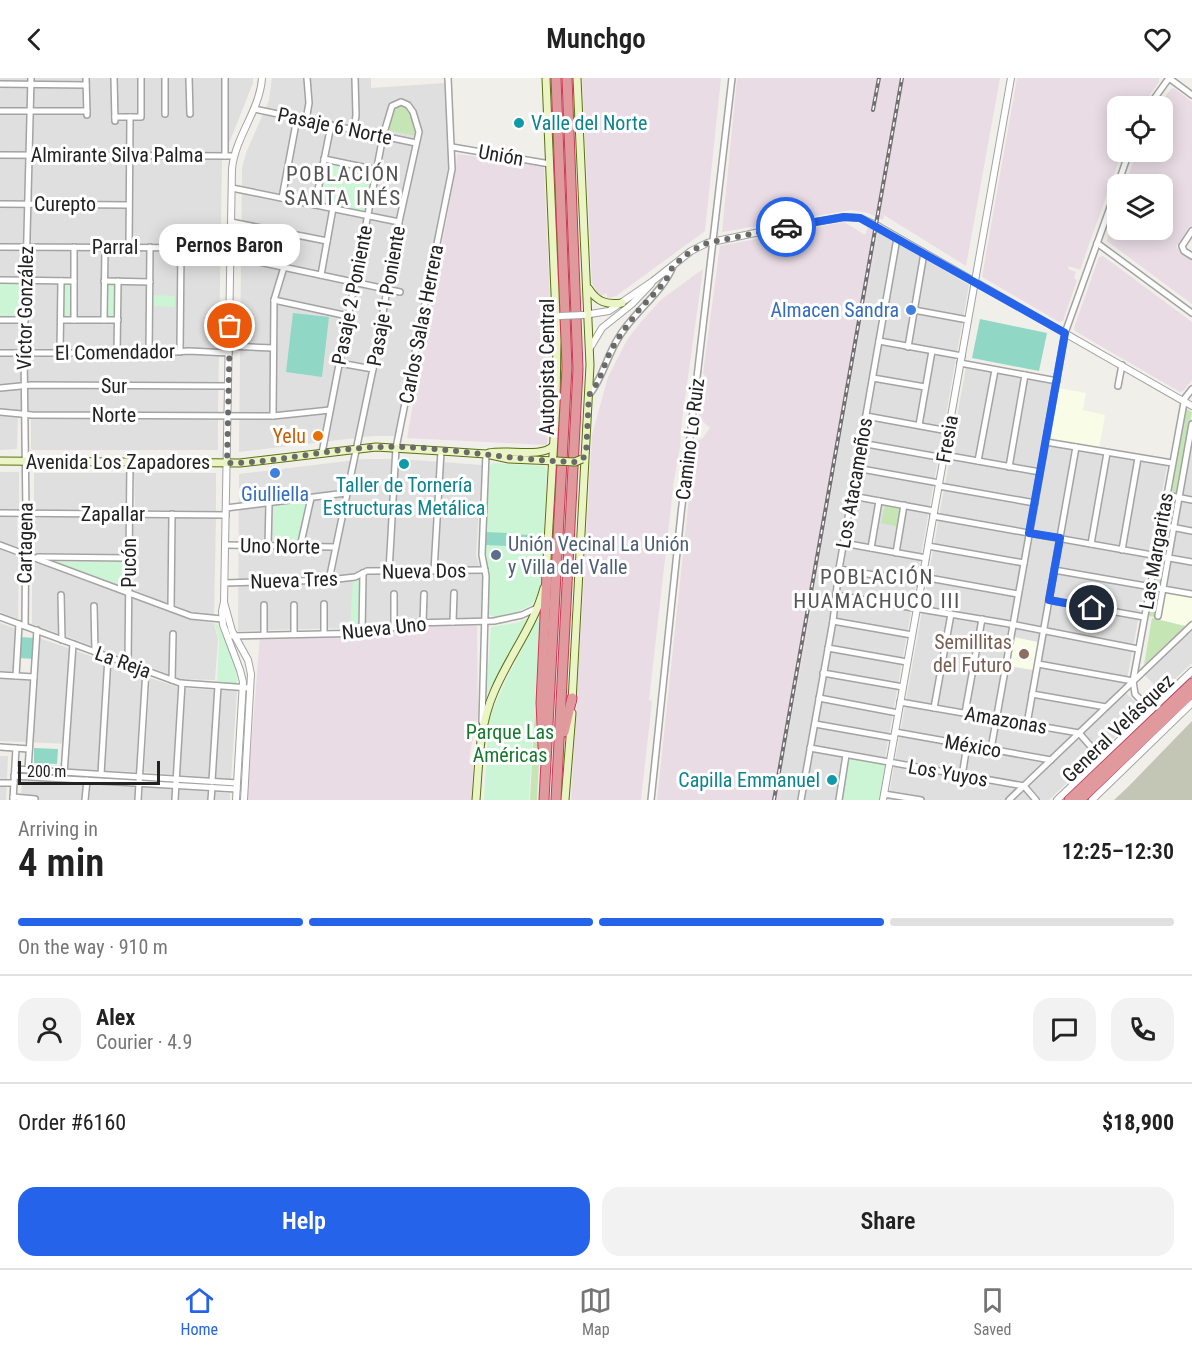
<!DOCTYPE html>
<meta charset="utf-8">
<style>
:root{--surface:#fff;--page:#f2f2f2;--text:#222;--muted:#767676;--line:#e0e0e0;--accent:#2563eb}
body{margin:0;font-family:"Roboto Condensed",sans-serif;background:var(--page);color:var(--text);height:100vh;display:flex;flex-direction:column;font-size:22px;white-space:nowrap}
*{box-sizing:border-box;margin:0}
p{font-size:20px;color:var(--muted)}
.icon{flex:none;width:33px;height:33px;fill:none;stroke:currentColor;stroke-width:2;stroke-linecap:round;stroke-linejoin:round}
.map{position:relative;height:722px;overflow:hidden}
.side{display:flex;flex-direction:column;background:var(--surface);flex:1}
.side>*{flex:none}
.controls{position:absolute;left:1107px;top:18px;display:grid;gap:12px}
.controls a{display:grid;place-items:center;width:66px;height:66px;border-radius:12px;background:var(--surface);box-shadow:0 3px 15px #0003;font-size:30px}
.scale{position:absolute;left:18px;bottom:15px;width:142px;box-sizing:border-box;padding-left:6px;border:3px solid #222;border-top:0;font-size:16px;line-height:21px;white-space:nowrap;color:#222;-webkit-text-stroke:4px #fff;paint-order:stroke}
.pin{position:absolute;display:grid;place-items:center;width:51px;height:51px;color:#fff;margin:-26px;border:3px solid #fff;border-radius:50%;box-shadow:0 2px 6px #0007}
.courier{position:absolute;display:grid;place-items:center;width:60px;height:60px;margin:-30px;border:4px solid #2563eb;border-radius:50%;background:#fff;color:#222;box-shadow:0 2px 8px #0007}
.bubble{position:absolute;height:42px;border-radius:18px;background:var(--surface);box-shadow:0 3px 15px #0003;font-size:20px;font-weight:600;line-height:42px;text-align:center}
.summary em{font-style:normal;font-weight:600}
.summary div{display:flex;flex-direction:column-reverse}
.summary{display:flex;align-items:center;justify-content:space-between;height:102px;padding:0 18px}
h1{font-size:39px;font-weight:600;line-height:45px}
.bar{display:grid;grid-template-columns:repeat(4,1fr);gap:9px 6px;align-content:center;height:72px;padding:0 18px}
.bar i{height:8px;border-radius:4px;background:var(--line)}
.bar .selected{background:var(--accent)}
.bar p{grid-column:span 4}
.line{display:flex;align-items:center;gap:15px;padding:0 18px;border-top:2px solid var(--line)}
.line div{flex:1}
.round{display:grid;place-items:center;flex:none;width:63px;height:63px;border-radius:18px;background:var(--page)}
.primary-button{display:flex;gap:12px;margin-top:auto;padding:12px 18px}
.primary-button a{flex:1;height:69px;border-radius:18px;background:var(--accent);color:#fff;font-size:24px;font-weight:600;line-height:69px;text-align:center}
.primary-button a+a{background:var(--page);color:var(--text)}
header{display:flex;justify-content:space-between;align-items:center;height:78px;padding:0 18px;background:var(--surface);font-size:27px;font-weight:600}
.menu{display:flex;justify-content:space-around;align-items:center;height:84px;border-top:2px solid var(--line);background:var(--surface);font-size:16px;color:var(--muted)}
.menu a{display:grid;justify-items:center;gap:3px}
.menu .selected{color:var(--accent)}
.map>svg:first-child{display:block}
</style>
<header><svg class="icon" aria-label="back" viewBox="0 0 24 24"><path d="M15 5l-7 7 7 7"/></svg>Munchgo<svg class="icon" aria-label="heart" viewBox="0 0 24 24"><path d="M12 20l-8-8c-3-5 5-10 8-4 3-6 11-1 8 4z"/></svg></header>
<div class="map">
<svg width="1192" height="722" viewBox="0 0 1192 722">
<rect width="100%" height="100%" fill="#f1efe9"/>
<!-- residential -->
<g fill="#dfdfdf">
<polygon points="0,0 253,0 253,5 222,83 218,335 33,334 18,332 17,371 0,372"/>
<polygon points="272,0 371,0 371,10 445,5 449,70 448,90 396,358 372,358 239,374 242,90 246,75 269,22"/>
<polygon points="877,153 969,207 885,680 844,674 836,722 780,722 782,709 778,708 803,578 845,335 873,185 874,185"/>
<polygon points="966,289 1053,305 1043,366 1167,388 1128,596 1126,615 1143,631 1142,633 1049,722 888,722"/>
<rect x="31" y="340" width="187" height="32"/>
<polygon points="1192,364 1192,513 1166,508"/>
<polygon points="364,381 399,381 482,387 476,477 482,497 482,540 409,541 378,547 349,550 238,553 239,396"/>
<rect x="0" y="394" width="19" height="37"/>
<polygon points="34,395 127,395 125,433 34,432"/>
<polygon points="134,395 216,395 216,433 135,432"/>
<polygon points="0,438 17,439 18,469 0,463"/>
<polygon points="35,439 124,439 126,441 125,476 33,475 33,441"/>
<polygon points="169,439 168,523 166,525 132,511 133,440"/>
<polygon points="176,440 216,440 214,538 196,536 174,527"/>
<polygon points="0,471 19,478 18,541 0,534"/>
<polygon points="32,483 125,517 126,580 32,546"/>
<polygon points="135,520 194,542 214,545 218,562 215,602 181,601 132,582 132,522"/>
<polygon points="0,545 17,551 14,594 0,593"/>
<polygon points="1192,549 1192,585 1161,614 1144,596"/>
<polygon points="39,560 142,596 136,694 67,691 68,666 0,663 0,600 35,602"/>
<polygon points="150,600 181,610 237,613 231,701 144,694"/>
<polygon points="0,678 8,678 6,722 0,722"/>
<polygon points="22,702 136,709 135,722 21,722"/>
<polygon points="143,709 230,715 230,722 142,722"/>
</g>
<!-- industrial -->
<g fill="#e9dce5">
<polygon points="582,0 721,0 705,153 616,218 610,220 607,219 607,215 601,218 598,216 592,205"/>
<polygon points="737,0 1000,0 966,188 884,137 883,142 868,135 851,132 722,154"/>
<polygon points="1017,0 1159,0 1159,4 1142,28 1118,28 1118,74 1122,74 1080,192 1069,188 1068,191 1076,194 1074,200 1077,202 1063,243 1059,244 982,199"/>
<polygon points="1174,10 1192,24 1192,148 1176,169 1192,181 1192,226 1107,163 1117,129 1118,152 1162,152 1162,106 1125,106 1137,74 1162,74 1162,28 1158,28 1171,11"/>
<polygon points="457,76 544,87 552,268 547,367 407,360 456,89"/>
<polygon points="844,144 865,157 868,149 877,153 876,160 878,164 845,335 803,578 778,708 782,709 780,722 657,722 695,363 702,361 710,350 698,339 703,311 705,298 703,295 720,168"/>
<polygon points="1103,178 1192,244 1192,302 1183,313 1180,314 1075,253 1074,250 1099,179"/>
<polygon points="703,191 682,342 680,369 674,402 649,622 652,623 641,722 571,722 592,357 608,299 627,262 640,245 662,221"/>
<polygon points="420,547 477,548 478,638 470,674 469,685 473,686 472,722 247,722 260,557 364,559"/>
</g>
<!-- education -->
<g fill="#f9fce7">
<polygon points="1058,310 1086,315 1083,332 1105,337 1099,371 1049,362"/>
<polygon points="1165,514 1192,519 1192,542 1185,548 1159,542"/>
<polygon points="1014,559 1038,564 1033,592 1009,588"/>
</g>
<!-- construction -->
<polygon fill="#c3c5b5" points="1192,643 1192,722 1114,722 1128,709"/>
<!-- grass -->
<g fill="#c6e5b5">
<path d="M397 28C413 30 419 43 416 58L387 52 392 30Z"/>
<polygon points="1185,330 1192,334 1155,539 1147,538"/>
<polygon points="885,428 903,432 900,449 881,445"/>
<polygon points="1152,540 1185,548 1144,587"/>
<polygon points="535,630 539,685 537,722 530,722"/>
</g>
<!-- park -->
<g fill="#ccf5d5">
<polygon points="326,84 373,94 364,135 317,125"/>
<polygon points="0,204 23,204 23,241 0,240"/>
<polygon points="106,204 116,204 116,240 105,240"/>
<polygon points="62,206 74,207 73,240 61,239"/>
<polygon points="152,217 175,218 175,229 152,228"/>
<polygon points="493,385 544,388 547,393 541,510 532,527 514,535 494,539 488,536 489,498 484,474 489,389"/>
<polygon points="308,424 299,466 273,466 273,428"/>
<polygon points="57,484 124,484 124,509"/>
<polygon points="353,503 360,503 358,551 350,551"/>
<polygon points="540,536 529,722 484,722 489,640 505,604"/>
<polygon points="529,540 486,618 491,549 517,545"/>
<path d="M215 546H217C225 564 239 587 237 607L217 606 219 563Z"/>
<polygon points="847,679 888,686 881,722 840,722"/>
</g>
<!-- pitch -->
<g fill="#90d7c6">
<polygon points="293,235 329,239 322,299 286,294"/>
<polygon points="980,241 1047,255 1039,293 972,280"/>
<polygon points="486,454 507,455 507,468 485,467"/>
<polygon points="510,456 531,457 531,468 509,467"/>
<polygon points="20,559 35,560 34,581 19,580"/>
<polygon points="34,670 58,671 57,686 34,685"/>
</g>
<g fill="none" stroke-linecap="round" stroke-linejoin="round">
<defs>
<g id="minor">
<polyline points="86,0 87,37"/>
<polyline points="114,0 115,43"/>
<polyline points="165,0 165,36"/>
<polyline points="189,0 190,36"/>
<polyline points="225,0 225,78"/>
<polyline points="1169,0 1192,17"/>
<polyline points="0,6 86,7"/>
<polyline points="1149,28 1169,0"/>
<polyline points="254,31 416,65"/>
<polyline points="0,33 87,33"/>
<polyline points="115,39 141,39 141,0"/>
<polyline points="306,42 309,25 307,0"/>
<polyline points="354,52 356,37 355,0"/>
<polyline points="452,69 550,86"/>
<polyline points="0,77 234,78"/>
<polyline points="324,81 377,92"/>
<polyline points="1118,106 1129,74"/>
<polyline points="232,110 399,144"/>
<polyline points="282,120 297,40"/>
<polyline points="0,126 129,127"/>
<polyline points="315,127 331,47"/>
<polyline points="231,144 327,163"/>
<polyline points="1192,153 1182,168 1184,173 1192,178"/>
<polyline points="1097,165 1192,235"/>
<polyline points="0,169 231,170"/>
<polyline points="74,169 74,242"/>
<polyline points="129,169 130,39"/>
<polyline points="231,178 400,214"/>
<polyline points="321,197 333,130"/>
<polyline points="0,202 74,203"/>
<polyline points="104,203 150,204"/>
<polyline points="274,222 348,238"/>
<polyline points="914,232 968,242"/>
<polyline points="0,242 25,242"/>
<polyline points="61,242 118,242"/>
<polyline points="104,242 105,169"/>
<polyline points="879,263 962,278"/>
<polyline points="229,268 273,270"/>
<polyline points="908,269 924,175"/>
<polyline points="180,274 181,169"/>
<polyline points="0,275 160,275 189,273 229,275"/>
<polyline points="60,275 61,203"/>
<polyline points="117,275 118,203"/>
<polyline points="149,275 150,169"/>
<polyline points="339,285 373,291"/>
<polyline points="960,285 1057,303"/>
<polyline points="873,300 925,309"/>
<polyline points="1118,308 1122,287"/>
<polyline points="0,310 31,307 228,308"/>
<path d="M589 317C603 300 607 277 619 259 634 234 663 214 673 188"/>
<polyline points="0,334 32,337 273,338 330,332"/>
<polyline points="273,338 274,222 284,189"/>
<polyline points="866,338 948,353"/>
<polyline points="919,347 932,273"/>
<polyline points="1046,364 1172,385"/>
<polyline points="861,365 944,380"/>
<polyline points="322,375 383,58 392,28 401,24 408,27 413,34 419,54 399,144 373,291 329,502"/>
<polyline points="944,377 1040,394"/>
<polyline points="978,383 995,292"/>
<polyline points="1009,389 1025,297"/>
<polyline points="856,390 939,405"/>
<polyline points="939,408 1035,425"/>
<polyline points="1166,417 1192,422"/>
<polyline points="852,418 934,433"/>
<polyline points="226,430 346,415"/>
<polyline points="0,435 226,437"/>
<polyline points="933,438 1192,484"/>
<polyline points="1161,447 1192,453"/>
<polyline points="843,465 926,480"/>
<polyline points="1091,466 1107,375"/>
<polyline points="0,467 191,538 222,541"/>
<polyline points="225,467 335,469"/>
<polyline points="268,468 269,426"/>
<polyline points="928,468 1024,485"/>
<polyline points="300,469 311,420"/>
<polyline points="871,470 879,423"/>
<polyline points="1122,472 1138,380"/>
<polyline points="896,475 904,427"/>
<polyline points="38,479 129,480"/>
<polyline points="839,491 921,505"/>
<polyline points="1054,492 1192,516"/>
<polyline points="389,493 396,370 452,91 448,0"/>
<polyline points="434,493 441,373"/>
<polyline points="923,499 1018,516"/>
<polyline points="225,505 329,502 355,499 367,493 485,492"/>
<polyline points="61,517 62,562"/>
<polyline points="836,517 1010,546 1138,571"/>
<polyline points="1049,522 1144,539"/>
<polyline points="94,528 95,574"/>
<polyline points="171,530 172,436"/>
<polyline points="1158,538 1192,346"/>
<polyline points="0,539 180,605 250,610"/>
<polyline points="833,543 912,557"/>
<polyline points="453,544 454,515"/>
<polyline points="423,545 424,516"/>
<polyline points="25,548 26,435 24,275 31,0"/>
<polyline points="394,549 394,516"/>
<polyline points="294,555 294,527"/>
<polyline points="324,555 324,526"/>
<polyline points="362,555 363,495"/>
<polyline points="264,556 264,527"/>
<polyline points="232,558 369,555 412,545 494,543 522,537 537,530"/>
<polyline points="828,570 907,584"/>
<polyline points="128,586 130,384"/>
<polyline points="1038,586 1133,603"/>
<polyline points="823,595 903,609"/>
<polyline points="0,597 34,599"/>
<polyline points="16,598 19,546"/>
<polyline points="172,602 173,556"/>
<polyline points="1032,616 1106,629"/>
<polyline points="819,620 898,635"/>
<polyline points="900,624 1079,655 1101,680"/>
<polyline points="934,630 951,536"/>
<polyline points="1151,633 1135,616 1133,603 1183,330 1185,320 1192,311"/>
<polyline points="965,635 982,541"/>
<polyline points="482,644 486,498 482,477 486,376"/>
<polyline points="815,646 894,660"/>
<polyline points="1027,646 1076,369"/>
<polyline points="895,654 1051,682"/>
<polyline points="0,669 29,671"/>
<polyline points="810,670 1024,708 1036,722"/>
<polyline points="991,671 1065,255 1118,107"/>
<polyline points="15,691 237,705"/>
<polyline points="28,692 37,552"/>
<polyline points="64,696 73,566"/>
<polyline points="101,696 108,579"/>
<polyline points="14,698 237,711"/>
<polyline points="962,698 967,667"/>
<polyline points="212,703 218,608"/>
<polyline points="0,705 14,705"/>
<polyline points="884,716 921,722"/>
<polyline points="13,719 35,721"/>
<polyline points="13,722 16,670"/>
<polyline points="85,722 87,702"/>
<polyline points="138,722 146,592"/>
<polyline points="175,722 182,605"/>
<polyline points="211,722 212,709"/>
<polyline points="651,722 681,436 732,0"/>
<polyline points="801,722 833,543 839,491 897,160"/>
<polyline points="839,722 846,677"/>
<polyline points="1009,722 1192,547"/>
</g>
<g id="tertiary">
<polyline points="584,237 609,233 653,203 691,173 707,165 755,155 844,139 860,140 876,147 1192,328"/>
<polyline points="590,270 602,250 632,226 651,206"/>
<polyline points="224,524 232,553 248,582 251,596 244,722"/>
<path d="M236 722 243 604 240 592 223 547 222 533 224 524 232 91C235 59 260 32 262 0"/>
<polyline points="883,722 1011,0"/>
<polyline points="1057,722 1192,593"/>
<polyline points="1092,722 1192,625"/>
</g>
<g id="secondary">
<polyline points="546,0 557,263 556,325 546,499"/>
<path d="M589 211C597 224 607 227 622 225"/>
<path d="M489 375C507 371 542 380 553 368"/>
<polyline points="0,383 240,385 376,369 441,373 486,376 509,381 556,383"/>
<polyline points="572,624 590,287 577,0"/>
<path d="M476 722C479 685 479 648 494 614 509 578 534 548 544 510"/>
<polyline points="565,722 572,635"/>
</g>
<g id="motorway">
<polyline points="564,654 572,620"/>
<polyline points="543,669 541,625 547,495"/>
<polyline points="544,722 567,289 556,0"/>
<polyline points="556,722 578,291 567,0"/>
<polyline points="1069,722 1192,605"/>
<polyline points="1080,722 1192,615"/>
</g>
</defs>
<!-- minor casing -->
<use href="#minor" stroke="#a3a3a3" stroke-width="8"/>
<!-- tertiary casing -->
<use href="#tertiary" stroke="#a3a3a3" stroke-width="8"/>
<!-- secondary casing -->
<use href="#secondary" stroke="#597110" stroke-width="9"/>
<!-- motorway casing -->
<use href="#motorway" stroke="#cb3a58" stroke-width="11"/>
<!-- minor -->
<use href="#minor" stroke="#fff" stroke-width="5"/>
<!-- tertiary -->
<use href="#tertiary" stroke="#fff" stroke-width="6"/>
<!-- secondary -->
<use href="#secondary" stroke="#ebf4c4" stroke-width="7"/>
<!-- motorway -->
<use href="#motorway" stroke="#e0999d" stroke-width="9"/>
<defs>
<g id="rail">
<polyline points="873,32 879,0"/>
<polyline points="774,722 902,0"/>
</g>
</defs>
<!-- rail casing -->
<use href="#rail" stroke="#707070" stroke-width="4"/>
<!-- rail -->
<use href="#rail" stroke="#fff" stroke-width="1.5" stroke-dasharray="4.5" stroke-linecap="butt"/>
<defs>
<polyline id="tertiary-bridge" points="560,238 583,237"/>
<polyline id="secondary-bridge" points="556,383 575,384 582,381"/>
</defs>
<!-- tertiary-bridge casing -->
<use href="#tertiary-bridge" stroke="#a3a3a3" stroke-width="8" stroke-linecap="butt"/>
<!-- secondary-bridge casing -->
<use href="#secondary-bridge" stroke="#597110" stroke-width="9" stroke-linecap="butt"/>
<!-- tertiary-bridge -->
<use href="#tertiary-bridge" stroke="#fff" stroke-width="6"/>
<!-- secondary-bridge -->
<use href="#secondary-bridge" stroke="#ebf4c4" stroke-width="7"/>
</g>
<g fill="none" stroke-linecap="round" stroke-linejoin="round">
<!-- done -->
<path stroke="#6a6a68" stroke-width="6" stroke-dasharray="0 10.8" d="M230 248 227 385C277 385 327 371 377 369 444 367 510 383 577 384L582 381 586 377 589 317 598 304 610 274 621 256 639 232 665 204 673 188 691 173 707 165 786 149"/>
<!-- route -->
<polyline stroke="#2563eb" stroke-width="8" points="786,149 844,139 860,140 1065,255 1029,455 1060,460 1049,522 1092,530"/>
</g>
<!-- markers -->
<g fill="#0f9aa8" stroke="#fff" stroke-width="2">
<circle cx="519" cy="45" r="6"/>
<circle cx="404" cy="386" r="6"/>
<circle cx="832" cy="702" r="6"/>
</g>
<g fill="#3f7fe0" stroke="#fff" stroke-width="2">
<circle cx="911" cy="232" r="6"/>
<circle cx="275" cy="395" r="6"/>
</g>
<circle fill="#e8710a" stroke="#fff" stroke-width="2" cx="318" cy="358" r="6"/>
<circle fill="#5c6f8a" stroke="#fff" stroke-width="2" cx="496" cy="477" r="6"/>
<circle fill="#8d6e63" stroke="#fff" stroke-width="2" cx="1024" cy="576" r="6"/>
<g text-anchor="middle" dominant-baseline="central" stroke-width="6" stroke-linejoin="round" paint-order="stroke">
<!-- culture labels -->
<g font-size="20" fill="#0d838f" stroke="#fff" text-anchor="start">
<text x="531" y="45">Valle del Norte</text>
<text x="404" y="407" text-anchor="middle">Taller de Tornería<tspan x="404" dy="23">Estructuras Metálica</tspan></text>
<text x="820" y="702" text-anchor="end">Capilla Emmanuel</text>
</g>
<!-- street labels -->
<g font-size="20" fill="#222" stroke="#fff">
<text transform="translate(335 48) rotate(12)">Pasaje 6 Norte</text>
<text x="117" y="77">Almirante Silva Palma</text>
<text transform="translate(501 77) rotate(10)">Unión</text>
<text x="65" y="126">Curepto</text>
<text x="115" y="169">Parral</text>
<text transform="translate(352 217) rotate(-79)">Pasaje 2 Poniente</text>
<text transform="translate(386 218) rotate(-80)">Pasaje 1 Poniente</text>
<text transform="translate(25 230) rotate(-89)">Víctor González</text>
<text transform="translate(421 246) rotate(-79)">Carlos Salas Herrera</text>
<text transform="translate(115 274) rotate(-1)">El Comendador</text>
<text transform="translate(547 289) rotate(-90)">Autopista Central</text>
<text x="114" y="308">Sur</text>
<text x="114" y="337">Norte</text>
<text transform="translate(690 361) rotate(-83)">Camino Lo Ruiz</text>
<text transform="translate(947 361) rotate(-80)">Fresia</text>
<text x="118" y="384">Avenida Los Zapadores</text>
<text transform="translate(854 405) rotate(-80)">Los Atacameños</text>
<text x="113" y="436">Zapallar</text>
<text transform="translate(25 465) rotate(-89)">Cartagena</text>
<text transform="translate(280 468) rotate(1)">Uno Norte</text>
<text transform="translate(1156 473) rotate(-80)">Las Margaritas</text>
<text transform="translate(129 485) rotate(-90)">Pucón</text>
<text transform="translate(424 493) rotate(-1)">Nueva Dos</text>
<text transform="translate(294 502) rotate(-2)">Nueva Tres</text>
<text transform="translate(384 550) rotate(-6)">Nueva Uno</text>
<text transform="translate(123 584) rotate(20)">La Reja</text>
<text transform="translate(1006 642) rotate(10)">Amazonas</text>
<text transform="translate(1118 650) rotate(-44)">General Velásquez</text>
<text transform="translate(973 668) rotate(10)">México</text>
<text transform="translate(948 695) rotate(10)">Los Yuyos</text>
</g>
<!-- shop labels -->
<g font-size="20" fill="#366cbe" stroke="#fff" text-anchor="end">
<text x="899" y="232">Almacen Sandra</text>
<text x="275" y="416" text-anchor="middle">Giulliella</text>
</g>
<!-- food labels -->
<g font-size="20" fill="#c56008" stroke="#fff" text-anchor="end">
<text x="306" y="358">Yelu</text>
</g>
<!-- service labels -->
<g font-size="20" fill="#4e5e75" stroke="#fff" text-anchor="start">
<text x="508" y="466">Unión Vecinal La Unión<tspan x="508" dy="23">y Villa del Valle</tspan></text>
</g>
<!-- education labels -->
<g font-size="20" fill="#785e54" stroke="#fff" text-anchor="end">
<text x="1012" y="564">Semillitas<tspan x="1012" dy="23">del Futuro</tspan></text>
</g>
<!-- park labels -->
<g font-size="20" fill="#17782d" stroke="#fff">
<text x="510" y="654">Parque Las<tspan x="510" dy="23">Américas</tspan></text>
</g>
<!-- neighbourhood labels -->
<g font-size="21" letter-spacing="1.5" fill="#555" stroke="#fff">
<text x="343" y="96">POBLACIÓN<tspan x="343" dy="24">SANTA INÉS</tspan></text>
<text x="877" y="499">POBLACIÓN<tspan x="877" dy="24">HUAMACHUCO III</tspan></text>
</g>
</g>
</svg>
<div class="controls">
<a><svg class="icon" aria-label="locate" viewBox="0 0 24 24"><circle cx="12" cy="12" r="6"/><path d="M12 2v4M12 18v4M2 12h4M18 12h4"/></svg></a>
<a><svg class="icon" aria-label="layers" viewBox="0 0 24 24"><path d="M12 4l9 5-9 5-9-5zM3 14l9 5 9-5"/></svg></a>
</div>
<div class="scale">200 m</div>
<div class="pin" style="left:230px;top:248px;background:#ea580c"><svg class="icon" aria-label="bag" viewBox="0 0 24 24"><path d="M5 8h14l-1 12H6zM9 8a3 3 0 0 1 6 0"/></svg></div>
<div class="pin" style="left:1092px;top:530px;background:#1f2937"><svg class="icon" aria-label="home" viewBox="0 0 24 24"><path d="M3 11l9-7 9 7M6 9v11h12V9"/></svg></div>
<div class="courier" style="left:786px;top:149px"><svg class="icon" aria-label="car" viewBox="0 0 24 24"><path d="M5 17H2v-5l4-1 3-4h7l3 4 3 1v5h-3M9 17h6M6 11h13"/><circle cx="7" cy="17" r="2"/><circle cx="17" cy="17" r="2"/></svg></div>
<div class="bubble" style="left:159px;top:146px;width:141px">Pernos Baron</div>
</div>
<section class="side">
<div class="summary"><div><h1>4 min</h1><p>Arriving in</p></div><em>12:25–12:30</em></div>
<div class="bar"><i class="selected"></i><i class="selected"></i><i class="selected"></i><i></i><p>On the way · 910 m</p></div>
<div class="line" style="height:108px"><a class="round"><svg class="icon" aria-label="person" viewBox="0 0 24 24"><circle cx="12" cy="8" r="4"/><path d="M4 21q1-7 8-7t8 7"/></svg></a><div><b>Alex</b><p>Courier · 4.9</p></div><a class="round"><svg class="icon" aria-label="chat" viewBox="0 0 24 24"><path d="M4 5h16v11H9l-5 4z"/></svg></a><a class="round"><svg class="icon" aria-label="phone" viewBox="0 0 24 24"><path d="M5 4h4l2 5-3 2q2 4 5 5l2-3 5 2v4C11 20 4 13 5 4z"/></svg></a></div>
<div class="line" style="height:78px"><div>Order #6160</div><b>$18,900</b></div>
<div class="primary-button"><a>Help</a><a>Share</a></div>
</section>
<nav class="menu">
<a class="selected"><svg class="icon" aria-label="home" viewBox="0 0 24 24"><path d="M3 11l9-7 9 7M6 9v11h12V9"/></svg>Home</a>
<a><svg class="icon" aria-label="map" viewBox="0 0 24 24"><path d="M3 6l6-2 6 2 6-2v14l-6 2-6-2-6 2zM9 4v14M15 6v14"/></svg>Map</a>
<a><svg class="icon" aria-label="saved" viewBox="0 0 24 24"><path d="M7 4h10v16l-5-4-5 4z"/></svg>Saved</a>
</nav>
